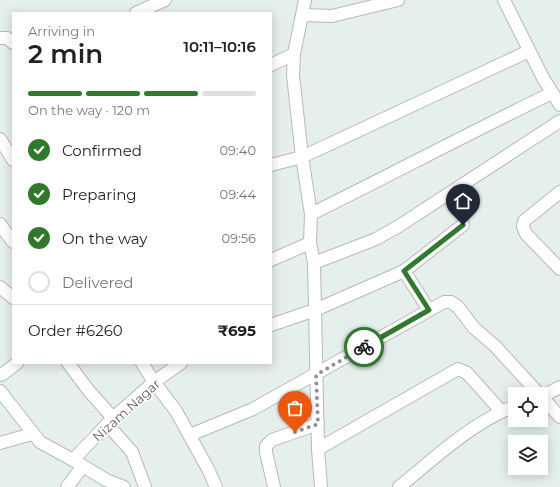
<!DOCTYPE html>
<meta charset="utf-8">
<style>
:root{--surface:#fff;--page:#f6f6f6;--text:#222;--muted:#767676;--line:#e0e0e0;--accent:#31792c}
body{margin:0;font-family:Montserrat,sans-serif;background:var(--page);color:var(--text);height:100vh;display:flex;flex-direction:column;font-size:15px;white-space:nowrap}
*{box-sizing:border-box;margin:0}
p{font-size:13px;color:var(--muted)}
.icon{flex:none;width:22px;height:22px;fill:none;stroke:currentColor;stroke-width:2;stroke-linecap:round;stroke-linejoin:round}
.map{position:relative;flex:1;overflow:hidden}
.details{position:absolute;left:12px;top:12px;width:260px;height:352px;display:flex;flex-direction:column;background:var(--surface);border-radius:0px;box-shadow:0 2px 10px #0003}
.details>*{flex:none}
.buttons{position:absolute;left:508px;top:387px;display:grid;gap:8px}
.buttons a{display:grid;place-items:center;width:40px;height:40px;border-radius:0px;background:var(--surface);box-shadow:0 2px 10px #0003;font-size:20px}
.pin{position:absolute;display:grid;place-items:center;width:34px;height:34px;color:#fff;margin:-41px -17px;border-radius:50% 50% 50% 0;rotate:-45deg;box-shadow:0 0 4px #0007}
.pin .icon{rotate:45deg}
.courier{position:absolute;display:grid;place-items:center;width:40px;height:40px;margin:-20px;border:3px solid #31792c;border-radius:50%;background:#fff;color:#222;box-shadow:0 1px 5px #0007}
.overview em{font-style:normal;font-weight:600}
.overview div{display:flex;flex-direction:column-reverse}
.overview{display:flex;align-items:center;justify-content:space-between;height:68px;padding:0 16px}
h1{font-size:26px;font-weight:600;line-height:30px}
.bar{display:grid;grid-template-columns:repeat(4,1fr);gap:6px 4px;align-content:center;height:48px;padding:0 16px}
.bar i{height:5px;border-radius:3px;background:var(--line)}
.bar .current{background:var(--accent)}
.bar p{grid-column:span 4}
.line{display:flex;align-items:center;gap:10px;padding:0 16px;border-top:1px solid var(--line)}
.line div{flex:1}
ol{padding:0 16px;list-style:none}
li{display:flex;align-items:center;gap:12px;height:44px}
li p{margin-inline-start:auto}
li .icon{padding:4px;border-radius:50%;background:var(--accent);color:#fff;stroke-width:4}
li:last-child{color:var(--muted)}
li i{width:22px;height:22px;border:2px solid var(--line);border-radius:50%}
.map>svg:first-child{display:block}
</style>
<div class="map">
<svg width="560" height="487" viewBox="0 0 560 487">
<rect width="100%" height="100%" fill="#e5efeb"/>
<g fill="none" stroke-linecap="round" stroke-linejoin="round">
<defs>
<g id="street">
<polyline points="305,0 294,54 293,75 302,157 311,214 310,243 314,263 318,449 458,369 467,373 501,411"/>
<polyline points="504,0 543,78 560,105"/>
<polyline points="136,13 165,0"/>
<polyline points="303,15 332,16 398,0"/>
<polyline points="0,38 7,38 13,43"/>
<polyline points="271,65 294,54"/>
<polyline points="0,139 13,160"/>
<polyline points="271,165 302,157 529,51"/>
<polyline points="560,192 524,221 523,227 526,234 560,269"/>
<path d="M311 214C392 174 471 132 552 93"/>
<polyline points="0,224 13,242"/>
<polyline points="271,260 310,243"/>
<polyline points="314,263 376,239 399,226 560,121"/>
<polyline points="404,271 429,310"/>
<polyline points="0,287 13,298"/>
<polyline points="271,325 315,310 404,271 463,225"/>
<polyline points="68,363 89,391 113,418"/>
<polyline points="142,363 154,382 176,411 208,469 216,487"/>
<polyline points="0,375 3,374 17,363"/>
<polyline points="0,391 40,442 73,460 106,480 124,487"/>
<polyline points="541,396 560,417"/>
<polyline points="541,397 560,387"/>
<polyline points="107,424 132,452 145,487"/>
<polyline points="190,435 253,409 444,302 451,302 458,307 474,328 495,346 539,394"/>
<polyline points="0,443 32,434"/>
<polyline points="318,449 321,487"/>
<polyline points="73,460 113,418 154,382 181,363"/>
<polyline points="67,487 83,466"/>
<polyline points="274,487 266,452 266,446 272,440 318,424"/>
<path d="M399 487C435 458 471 423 515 406"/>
</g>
</defs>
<!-- street casing -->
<use href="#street" stroke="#bcb6b9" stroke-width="14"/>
<!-- street -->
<use href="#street" stroke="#fff" stroke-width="12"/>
</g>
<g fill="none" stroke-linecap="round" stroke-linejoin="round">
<!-- done -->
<polyline stroke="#929092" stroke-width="4" stroke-dasharray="0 7.2" points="295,432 318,424 316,375 364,347"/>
<!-- route -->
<polyline stroke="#31792c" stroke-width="5" points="364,347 429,310 404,271 463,225"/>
</g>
<g text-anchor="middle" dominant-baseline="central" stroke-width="3" stroke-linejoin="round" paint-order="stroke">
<!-- street labels -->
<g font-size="13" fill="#655d62" stroke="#fff">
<text transform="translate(126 410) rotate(-42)">Nizam Nagar</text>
</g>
</g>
</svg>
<div class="buttons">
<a><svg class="icon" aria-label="locate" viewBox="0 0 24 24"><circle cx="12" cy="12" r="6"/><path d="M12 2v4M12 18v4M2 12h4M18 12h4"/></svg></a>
<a><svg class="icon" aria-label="layers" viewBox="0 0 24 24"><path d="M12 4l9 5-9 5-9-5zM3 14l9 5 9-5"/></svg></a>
</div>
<div class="pin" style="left:295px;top:432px;background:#ea580c"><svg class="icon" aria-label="bag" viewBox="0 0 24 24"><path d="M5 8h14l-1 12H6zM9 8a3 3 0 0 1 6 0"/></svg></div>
<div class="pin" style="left:463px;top:225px;background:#1f2937"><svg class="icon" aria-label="home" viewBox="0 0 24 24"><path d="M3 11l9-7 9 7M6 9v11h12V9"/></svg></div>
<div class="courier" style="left:364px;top:347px"><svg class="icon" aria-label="bike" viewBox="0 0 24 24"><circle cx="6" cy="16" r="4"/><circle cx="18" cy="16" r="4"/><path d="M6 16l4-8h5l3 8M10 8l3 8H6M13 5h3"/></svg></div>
<section class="details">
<div class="overview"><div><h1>2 min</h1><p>Arriving in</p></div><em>10:11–10:16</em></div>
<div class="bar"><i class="current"></i><i class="current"></i><i class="current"></i><i></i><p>On the way · 120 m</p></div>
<ol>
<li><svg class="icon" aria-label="check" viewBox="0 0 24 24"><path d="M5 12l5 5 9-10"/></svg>Confirmed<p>09:40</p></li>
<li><svg class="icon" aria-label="check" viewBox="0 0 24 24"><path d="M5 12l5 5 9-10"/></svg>Preparing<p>09:44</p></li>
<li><svg class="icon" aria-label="check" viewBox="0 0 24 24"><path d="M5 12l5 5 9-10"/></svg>On the way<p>09:56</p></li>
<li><i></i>Delivered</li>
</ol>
<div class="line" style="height:52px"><div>Order #6260</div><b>₹695</b></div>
</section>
</div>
